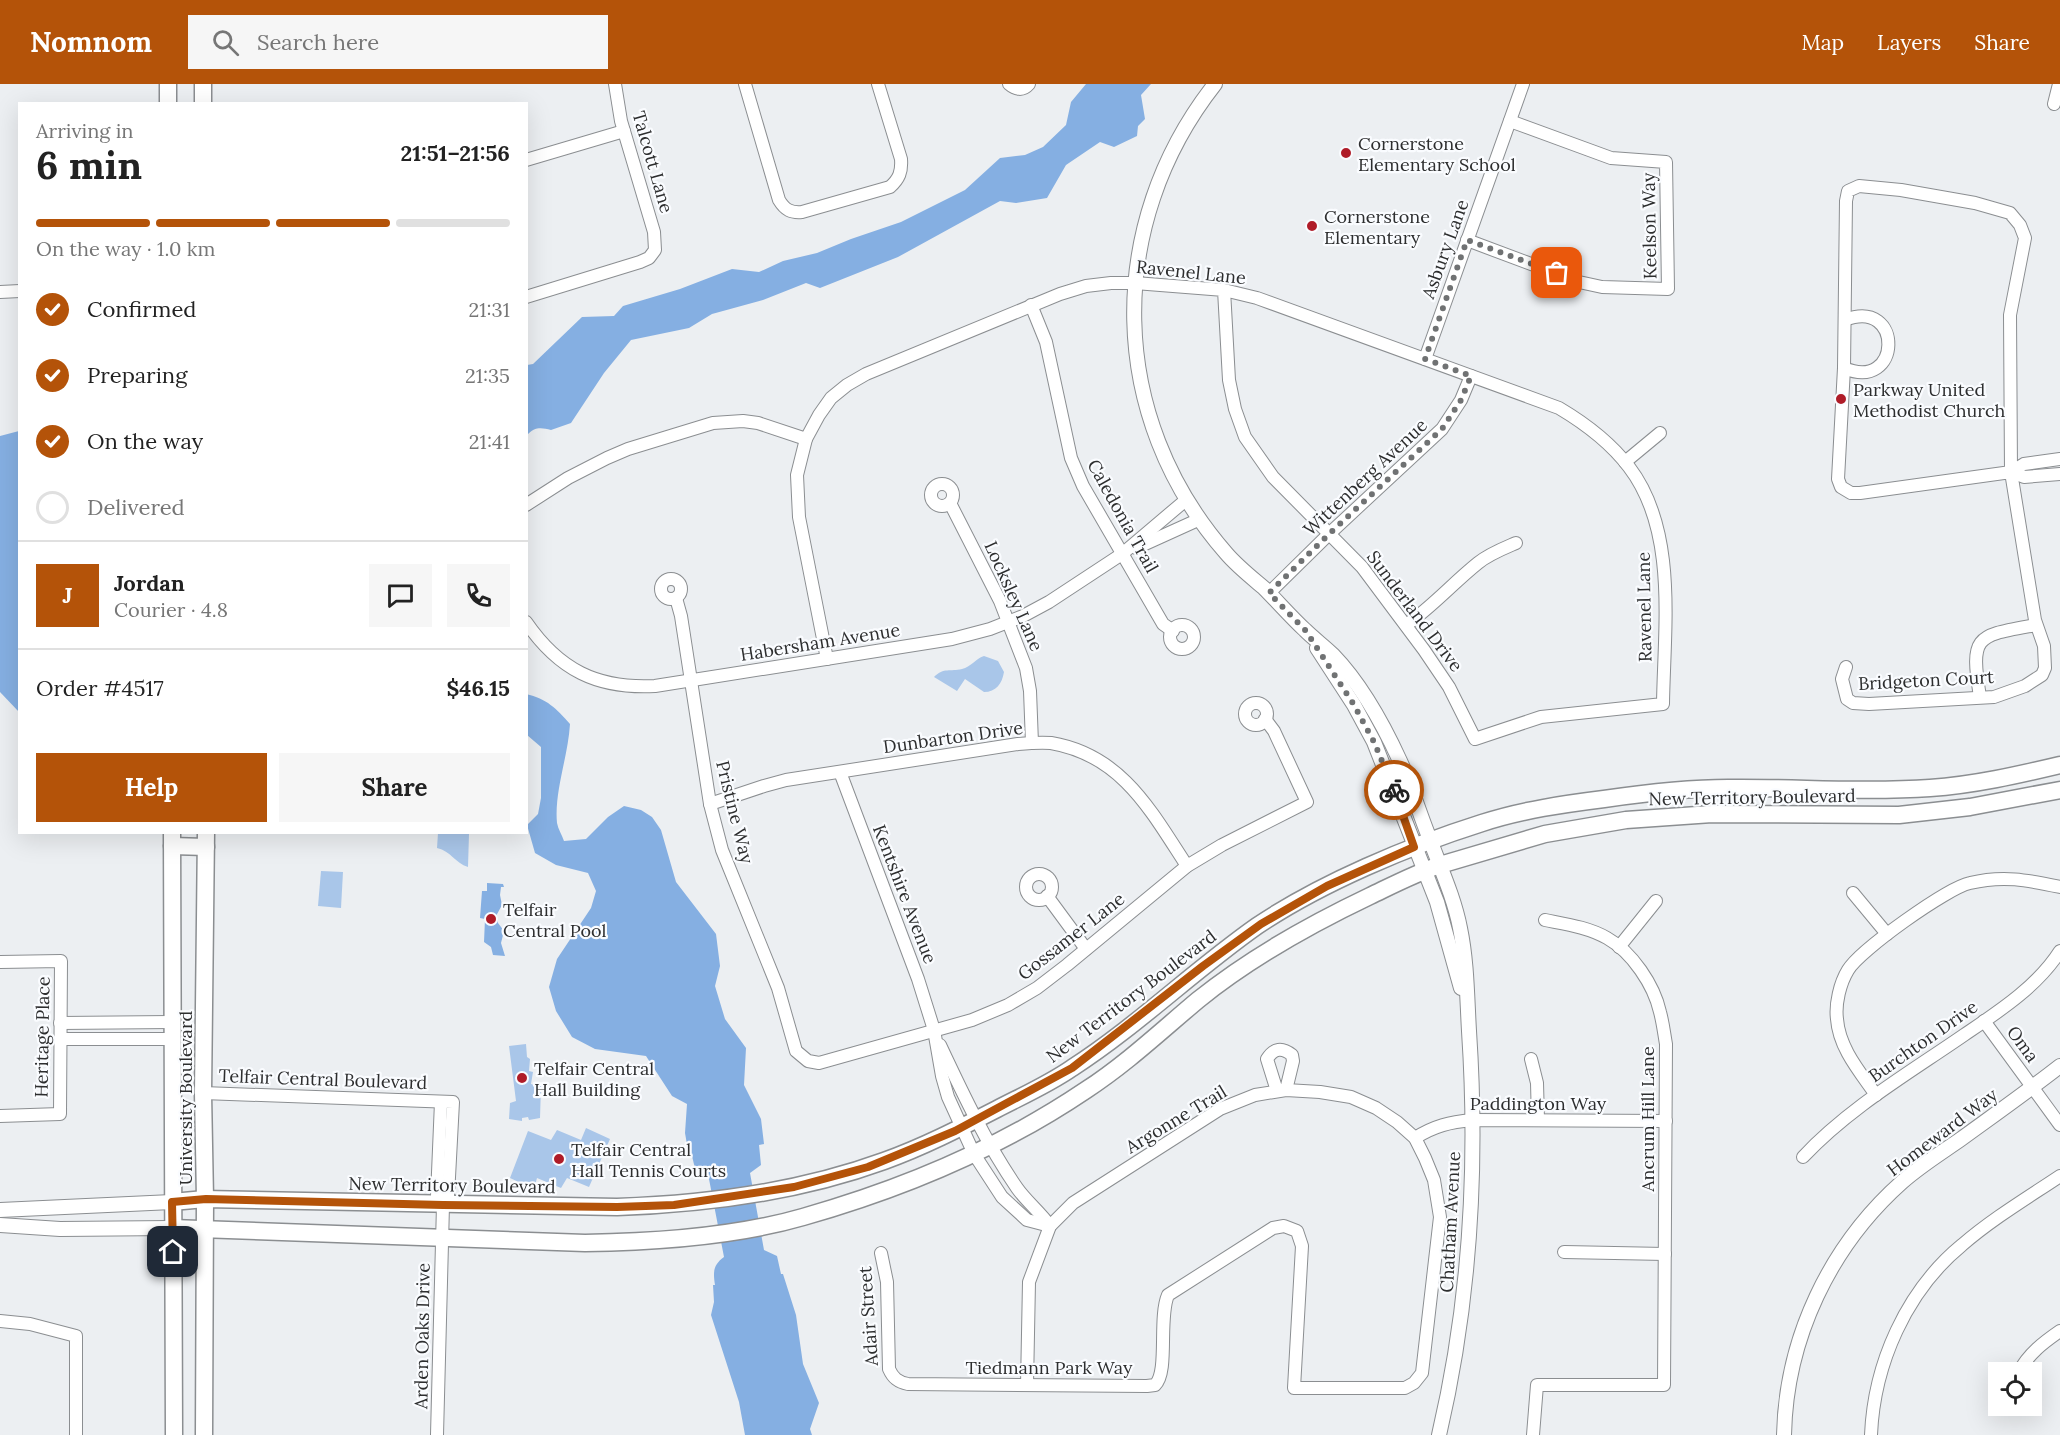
<!DOCTYPE html>
<meta charset="utf-8">
<style>
:root{--surface:#fff;--page:#f6f6f6;--text:#222;--muted:#767676;--line:#e0e0e0;--accent:#b45309}
body{margin:0;font-family:Lora,serif;background:var(--page);color:var(--text);height:100vh;display:flex;flex-direction:column;font-size:22px;white-space:nowrap}
*{box-sizing:border-box;margin:0}
p{font-size:20px;color:var(--muted)}
.icon{flex:none;width:33px;height:33px;fill:none;stroke:currentColor;stroke-width:2;stroke-linecap:round;stroke-linejoin:round}
.map{position:relative;flex:1;overflow:hidden}
.panel{position:absolute;left:18px;top:18px;width:510px;height:732px;display:flex;flex-direction:column;background:var(--surface);border-radius:0px;box-shadow:0 6px 24px #0002}
.panel>*{flex:none}
.buttons{position:absolute;left:1988px;top:1278px;display:grid;gap:12px}
.buttons a{display:grid;place-items:center;width:54px;height:54px;border-radius:0px;background:var(--surface);box-shadow:0 6px 24px #0002;font-size:30px}
.pin{position:absolute;display:grid;place-items:center;width:51px;height:51px;color:#fff;margin:-26px;border-radius:12px;box-shadow:0 3px 9px #0006}
.courier{position:absolute;display:grid;place-items:center;width:60px;height:60px;margin:-30px;border:4px solid #b45309;border-radius:50%;background:#fff;color:#222;box-shadow:0 2px 8px #0007}
.headline em{font-style:normal;font-weight:800}
.headline div{display:flex;flex-direction:column-reverse}
.headline{display:flex;align-items:center;justify-content:space-between;height:102px;padding:0 18px}
h1{font-size:39px;font-weight:800;line-height:45px}
.bar{display:grid;grid-template-columns:repeat(4,1fr);gap:9px 6px;align-content:center;height:72px;padding:0 18px}
.bar i{height:8px;border-radius:4px;background:var(--line)}
.bar .selected{background:var(--accent)}
.bar p{grid-column:span 4}
.line{display:flex;align-items:center;gap:15px;padding:0 18px;border-top:2px solid var(--line)}
.line div{flex:1}
.round{display:grid;place-items:center;flex:none;width:63px;height:63px;border-radius:0px;background:var(--page)}
ol{padding:0 18px;list-style:none}
li{display:flex;align-items:center;gap:18px;height:66px}
li p{margin-inline-start:auto}
li .icon{padding:6px;border-radius:50%;background:var(--accent);color:#fff;stroke-width:4}
li:last-child{color:var(--muted)}
li i{width:33px;height:33px;border:3px solid var(--line);border-radius:50%}
.primary-button{display:flex;gap:12px;margin-top:auto;padding:12px 18px}
.primary-button a{flex:1;height:69px;border-radius:0px;background:var(--accent);color:#fff;font-size:24px;font-weight:800;line-height:69px;text-align:center}
.primary-button a+a{background:var(--page);color:var(--text)}
header{display:flex;align-items:center;gap:36px;box-sizing:border-box;height:84px;padding:0 30px;background:var(--accent);color:#fff}
header strong{font-size:28px}
nav{display:flex;gap:33px;margin-inline-start:auto;font-size:21px}
.search{width:420px;height:54px;background:var(--page);display:flex;align-items:center;gap:15px;box-sizing:border-box;padding:0 21px;border-radius:0px;color:var(--muted);font-size:22px}
.map>svg:first-child{display:block}
</style>
<header>
<strong>Nomnom</strong>
<div class="search"><svg class="icon" aria-label="search" viewBox="0 0 24 24"><circle cx="10" cy="10" r="6"/><path d="M15 15l6 6"/></svg>Search here</div>
<nav><a>Map</a><a>Layers</a><a>Share</a></nav>
</header>
<div class="map">
<svg width="2060" height="1351" viewBox="0 0 2060 1351">
<rect width="100%" height="100%" fill="#eceff2"/>
<!-- green -->
<g fill="#a9c6e9">
<path d="M984 572 998 577 1004 588C1002 600 996 608 984 608L965 595 957 607 934 593C944 583 950 588 962 585 971 583 975 575 984 572Z"/>
<path d="M438 749 469 750 468 783C455 779 451 767 437 764Z"/>
<polygon points="321,787 343,788 341,824 318,822"/>
<polygon points="526,960 527,973 530,975 529,987 533,988 531,1000 541,1002 540,1034 529,1036 528,1033 522,1034 522,1037 509,1035 510,1019 516,1017 509,962"/>
<polygon points="586,1044 610,1055 589,1103 567,1094 561,1104 537,1094 534,1105 510,1094 528,1047 551,1056 557,1046 581,1056"/>
</g>
<!-- water -->
<g fill="#85afe2">
<path d="M1086 0H1151L1141 11 1145 35 1138 42 1137 52 1114 63 1100 58 1066 81 1047 114 1016 119 1000 117 898 173 820 204 806 199 763 216 712 230 689 244 631 256 604 289 571 339 551 346C541 343 534 343 527 351V281L533 280 582 233 614 232 623 222 680 205 732 185 759 188 783 177 817 169 851 155 901 138 965 106 1000 74 1025 71 1043 63 1066 41 1071 18Z"/>
<polygon points="19,347 19,628 0,608 0,352"/>
<path d="M526 610C547 615 556 624 570 640 568 673 554 708 557 739 558 745 562 751 564 757L586 755 608 733 624 722 641 726 652 733 661 746 676 798 716 850 720 882 715 902 725 935 746 964 744 1001 761 1035 764 1060 759 1061 761 1081 750 1089 764 1166 777 1172 781 1190H783L796 1231 803 1280 819 1319 810 1345 812 1351H745L739 1318 711 1231 714 1218 713 1201H715C713 1188 713 1181 724 1173L709 1095C696 1093 695 1084 692 1072H689L685 1049 687 1020 672 1012 646 972 595 965 572 953 556 927 549 903 557 875 591 824 596 807 588 789 556 781 535 769 527 741 538 730 541 714V663L527 651Z"/>
<polygon points="487,799 503,800 504,803 501,803 500,811 502,821 496,832 498,839 504,847 501,859 505,872 493,871 491,863 484,858 485,835 480,834 482,807 487,807"/>
</g>
<g fill="none" stroke-linecap="round" stroke-linejoin="round">
<defs>
<g id="minor">
<path d="M745 0 779 116C785 126 791 129 802 128L890 103C899 95 902 88 901 75L878 0"/>
<path d="M1009 0C1016 6 1023 7 1029 0"/>
<polyline points="2054,20 2059,0"/>
<polyline points="526,76 624,47"/>
<polyline points="1467,156 1579,198 1602,203 1668,205 1666,78 1611,74 1510,37"/>
<polyline points="0,208 20,207"/>
<polyline points="526,213 640,178 649,174 655,166 654,148 621,37 615,0"/>
<polyline points="1031,221 1046,258 1071,374 1083,402 1163,540 1173,547"/>
<polyline points="1425,275 1523,0"/>
<path d="M1844 284C1902 309 1904 213 1845 236"/>
<polyline points="1625,378 1660,349"/>
<polyline points="2011,388 2024,393 2060,390"/>
<circle cx="942" cy="411" r="11"/>
<polyline points="950,419 1000,517 1026,584 1030,607 1032,659"/>
<polyline points="526,421 568,394 607,374 628,365 713,339 743,337 758,339 806,355"/>
<polyline points="1136,464 1200,435"/>
<circle cx="671" cy="505" r="10"/>
<polyline points="1269,509 1329,450 1442,345 1461,316 1471,292"/>
<polyline points="676,514 681,532 710,720 722,766 778,904 796,967 808,977 819,979 972,936 1008,921 1037,904 1067,881 1187,782 1222,761 1307,718 1274,647 1265,635"/>
<path d="M526 538C559 586 597 605 655 602L952 555 990 545 1023 532 1049 518 1122 470 1187 415"/>
<path d="M1406 541C1432 523 1453 499 1478 479 1489 470 1502 465 1516 459"/>
<circle cx="1182" cy="553" r="12"/>
<path d="M827 575 799 433 797 391 806 355 819 331 831 314 847 301 866 290 1060 210 1086 202 1111 199H1135L1224 206 1257 214 1559 324C1586 340 1610 358 1629 383 1678 447 1664 544 1663 620L1541 633 1475 655 1449 603 1424 566 1362 483 1273 393 1245 353 1235 325 1229 296 1224 206"/>
<polyline points="1846,583 1842,595 1847,615 1853,619 1869,620 1994,613 2025,602 2042,591 2045,584 2044,562 2035,536 2011,388 2010,231 2025,154 2020,141 2010,129 1975,119 1901,106 1859,102 1848,107 1846,117 1844,284 1838,395 1841,403 1851,409 1860,409 2011,388 2024,380 2060,375"/>
<path d="M1980 613C1970 550 1976 552 2036 541"/>
<circle cx="1256" cy="630" r="11"/>
<polyline points="840,688 918,895 934,946 942,992 948,1013 974,1070 1002,1113 1027,1136 1050,1142"/>
<path d="M710 720 764 702 786 696 1018 660C1029 659 1040 658 1051 659 1122 671 1151 727 1187 782"/>
<circle cx="1039" cy="803" r="13"/>
<polyline points="1853,809 1887,850"/>
<polyline points="1047,812 1086,865"/>
<polyline points="1619,863 1656,817"/>
<polyline points="0,878 61,877 60,1030 0,1032"/>
<polyline points="1984,937 2060,1041"/>
<polyline points="60,939 172,938"/>
<polyline points="60,955 172,955"/>
<path d="M940 961C963 1010 986 1059 1017 1104 1026 1117 1040 1128 1050 1142"/>
<polyline points="1531,975 1537,999 1538,1036"/>
<path d="M1277 1007 1267 975C1274 964 1282 963 1292 971L1293 977 1286 1006"/>
<polyline points="203,1009 453,1018 448,1112 443,1121 437,1351"/>
<path d="M1876 1011C1860 988 1839 964 1837 935 1835 920 1840 899 1848 886 1860 866 1947 804 1970 799 2003 791 2027 796 2060 803"/>
<polyline points="441,1018 437,1112 443,1121"/>
<path d="M1415 1054C1434 1042 1450 1038 1472 1036L1666 1037"/>
<path d="M1803 1073C1849 1024 1909 989 1964 951 1998 928 2037 903 2060 867"/>
<polyline points="1564,1168 1665,1170"/>
<path d="M881 1169 887 1198 889 1285C893 1294 898 1298 908 1300L1147 1302 1155 1301C1169 1288 1158 1234 1168 1211L1273 1144 1284 1142 1297 1147 1302 1162 1294 1304H1405L1414 1299 1422 1289 1440 1133 1434 1096 1425 1074 1415 1054 1397 1038 1376 1024 1351 1013 1320 1008 1286 1006 1255 1011 1220 1025 1073 1119 1050 1142 1029 1198 1027 1301"/>
<polyline points="0,1237 30,1240 76,1252 76,1351"/>
<path d="M2019 1288C2028 1270 2044 1258 2060 1247"/>
<polyline points="2010,1325 2010,1322"/>
<path d="M1533 1351 1537 1301H1664L1666 960C1664 949 1663 939 1660 928 1654 901 1632 868 1607 854 1588 843 1565 840 1545 836"/>
<path d="M1871 1351C1874 1280 1906 1207 1962 1161 1992 1135 2027 1114 2060 1092"/>
</g>
<g id="tertiary">
<path d="M1215 0C1104 141 1107 333 1226 469 1237 482 1251 493 1264 504 1278 518 1291 533 1305 546 1314 555 1324 562 1333 571 1361 600 1383 640 1400 677 1411 701 1419 728 1429 753 1440 783 1454 813 1460 844 1467 878 1467 913 1469 947 1478 1082 1470 1219 1439 1351"/>
<polyline points="1317,564 1354,621 1374,658 1437,818 1461,904"/>
<polyline points="0,1126 172,1118"/>
<polyline points="0,1141 60,1145 172,1144"/>
<path d="M1784 1351C1786 1254 1830 1162 1902 1098 1920 1082 1941 1069 1961 1055 1994 1031 2028 1007 2060 982"/>
</g>
<g id="secondary">
<polyline points="168,20 168,0"/>
<polyline points="203,20 203,0"/>
<polyline points="172,748 174,1351"/>
<polyline points="172,762 206,763"/>
<path d="M172 1118 205 1115 617 1123C708 1120 799 1108 884 1077 923 1063 960 1044 997 1025 1022 1012 1049 1000 1072 984 1137 942 1193 887 1257 842 1321 799 1409 762 1482 739 1522 726 1564 720 1604 715 1645 709 1687 704 1728 704 1795 703 1863 709 1930 704 1974 701 2018 691 2060 681"/>
<path d="M172 1144 585 1159C656 1158 734 1153 803 1133 902 1105 1000 1064 1086 1006 1126 980 1161 947 1198 916 1250 874 1309 841 1370 812 1393 801 1416 789 1440 781L1545 750 1626 736 1712 730 1899 731 1970 723 2060 706"/>
<polyline points="204,1351 205,1115 203,1009 206,748"/>
</g>
</defs>
<!-- minor casing -->
<use href="#minor" stroke="#8b8e91" stroke-width="14"/>
<!-- tertiary casing -->
<use href="#tertiary" stroke="#8b8e91" stroke-width="16"/>
<!-- secondary casing -->
<use href="#secondary" stroke="#8b8e91" stroke-width="19"/>
<!-- minor -->
<use href="#minor" stroke="#fff" stroke-width="12"/>
<!-- tertiary -->
<use href="#tertiary" stroke="#fff" stroke-width="14"/>
<!-- secondary -->
<use href="#secondary" stroke="#fff" stroke-width="16"/>
</g>
<g fill="none" stroke-linecap="round" stroke-linejoin="round">
<!-- done -->
<polyline stroke="#707273" stroke-width="6" stroke-dasharray="0 10.8" points="1394,706 1374,658 1354,621 1306,547 1269,509 1329,450 1442,345 1461,316 1471,292 1425,275 1467,156 1557,189"/>
<!-- route -->
<polyline stroke="#b45309" stroke-width="8" points="173,1168 172,1118 206,1115 443,1121 617,1123 674,1121 794,1103 868,1083 955,1047 1072,984 1203,882 1261,840 1327,802 1414,763 1394,706"/>
</g>
<!-- markers -->
<g fill="#af1c28" stroke="#fafcff" stroke-width="2">
<circle cx="1346" cy="69" r="6"/>
<circle cx="1312" cy="142" r="6"/>
<circle cx="1841" cy="315" r="6"/>
<circle cx="491" cy="835" r="6"/>
<circle cx="522" cy="994" r="6"/>
<circle cx="559" cy="1075" r="6"/>
</g>
<g text-anchor="middle" dominant-baseline="central" stroke-width="4.5" stroke-linejoin="round" paint-order="stroke">
<!-- poi labels -->
<g font-size="18" fill="#2d2e2f" stroke="#fafcff" text-anchor="start">
<text x="1358" y="59">Cornerstone<tspan x="1358" dy="21">Elementary School</tspan></text>
<text x="1324" y="132">Cornerstone<tspan x="1324" dy="21">Elementary</tspan></text>
<text x="1853" y="305">Parkway United<tspan x="1853" dy="21">Methodist Church</tspan></text>
<text x="503" y="825">Telfair<tspan x="503" dy="21">Central Pool</tspan></text>
<text x="534" y="984">Telfair Central<tspan x="534" dy="21">Hall Building</tspan></text>
<text x="571" y="1065">Telfair Central<tspan x="571" dy="21">Hall Tennis Courts</tspan></text>
</g>
<!-- street labels -->
<g font-size="18" fill="#2d2e2f" stroke="#fafcff">
<text transform="translate(653 78) rotate(74)">Talcott Lane</text>
<text transform="translate(1649 142) rotate(-91)">Keelson Way</text>
<text transform="translate(1445 165) rotate(-70)">Asbury Lane</text>
<text transform="translate(1191 188) rotate(6)">Ravenel Lane</text>
<text transform="translate(1365 393) rotate(-43)">Wittenberg Avenue</text>
<text transform="translate(1123 432) rotate(61)">Caledonia Trail</text>
<text transform="translate(1014 512) rotate(66)">Locksley Lane</text>
<text transform="translate(1644 523) rotate(-91)">Ravenel Lane</text>
<text transform="translate(1415 527) rotate(53)">Sunderland Drive</text>
<text transform="translate(820 558) rotate(-9)">Habersham Avenue</text>
<text transform="translate(1926 596) rotate(-3)">Bridgeton Court</text>
<text transform="translate(953 653) rotate(-8)">Dunbarton Drive</text>
<text transform="translate(1752 713) rotate(-1)">New Territory Boulevard</text>
<text transform="translate(735 728) rotate(76)">Pristine Way</text>
<text transform="translate(905 810) rotate(69)">Kentshire Avenue</text>
<text transform="translate(1071 852) rotate(-38)">Gossamer Lane</text>
<text transform="translate(1131 912) rotate(-37)">New Territory Boulevard</text>
<text transform="translate(42 953) rotate(-89)">Heritage Place</text>
<text transform="translate(1923 957) rotate(-35)">Burchton Drive</text>
<text transform="translate(2023 960) rotate(54)">Oma</text>
<text transform="translate(323 995) rotate(2)">Telfair Central Boulevard</text>
<text transform="translate(185 1014) rotate(-90)">University Boulevard</text>
<text x="1538" y="1019">Paddington Way</text>
<text transform="translate(1176 1035) rotate(-31)">Argonne Trail</text>
<text transform="translate(1647 1035) rotate(-90)">Ancrum Hill Lane</text>
<text transform="translate(1942 1048) rotate(-37)">Homeward Way</text>
<text transform="translate(452 1101) rotate(1)">New Territory Boulevard</text>
<text transform="translate(1450 1138) rotate(-87)">Chatham Avenue</text>
<text transform="translate(868 1232) rotate(-94)">Adair Street</text>
<text transform="translate(422 1252) rotate(-89)">Arden Oaks Drive</text>
<text x="1049" y="1283">Tiedmann Park Way</text>
</g>
</g>
</svg>
<div class="buttons">
<a><svg class="icon" aria-label="locate" viewBox="0 0 24 24"><circle cx="12" cy="12" r="6"/><path d="M12 2v4M12 18v4M2 12h4M18 12h4"/></svg></a>
</div>
<div class="pin" style="left:1557px;top:189px;background:#ea580c"><svg class="icon" aria-label="bag" viewBox="0 0 24 24"><path d="M5 8h14l-1 12H6zM9 8a3 3 0 0 1 6 0"/></svg></div>
<div class="pin" style="left:173px;top:1168px;background:#1f2937"><svg class="icon" aria-label="home" viewBox="0 0 24 24"><path d="M3 11l9-7 9 7M6 9v11h12V9"/></svg></div>
<div class="courier" style="left:1394px;top:706px"><svg class="icon" aria-label="bike" viewBox="0 0 24 24"><circle cx="6" cy="16" r="4"/><circle cx="18" cy="16" r="4"/><path d="M6 16l4-8h5l3 8M10 8l3 8H6M13 5h3"/></svg></div>
<section class="panel">
<div class="headline"><div><h1>6 min</h1><p>Arriving in</p></div><em>21:51–21:56</em></div>
<div class="bar"><i class="selected"></i><i class="selected"></i><i class="selected"></i><i></i><p>On the way · 1.0 km</p></div>
<ol>
<li><svg class="icon" aria-label="check" viewBox="0 0 24 24"><path d="M5 12l5 5 9-10"/></svg>Confirmed<p>21:31</p></li>
<li><svg class="icon" aria-label="check" viewBox="0 0 24 24"><path d="M5 12l5 5 9-10"/></svg>Preparing<p>21:35</p></li>
<li><svg class="icon" aria-label="check" viewBox="0 0 24 24"><path d="M5 12l5 5 9-10"/></svg>On the way<p>21:41</p></li>
<li><i></i>Delivered</li>
</ol>
<div class="line" style="height:108px"><b class="round" style="background:var(--accent);color:#fff">J</b><div><b>Jordan</b><p>Courier · 4.8</p></div><a class="round"><svg class="icon" aria-label="chat" viewBox="0 0 24 24"><path d="M4 5h16v11H9l-5 4z"/></svg></a><a class="round"><svg class="icon" aria-label="phone" viewBox="0 0 24 24"><path d="M5 4h4l2 5-3 2q2 4 5 5l2-3 5 2v4C11 20 4 13 5 4z"/></svg></a></div>
<div class="line" style="height:78px"><div>Order #4517</div><b>$46.15</b></div>
<div class="primary-button"><a>Help</a><a>Share</a></div>
</section>
</div>
